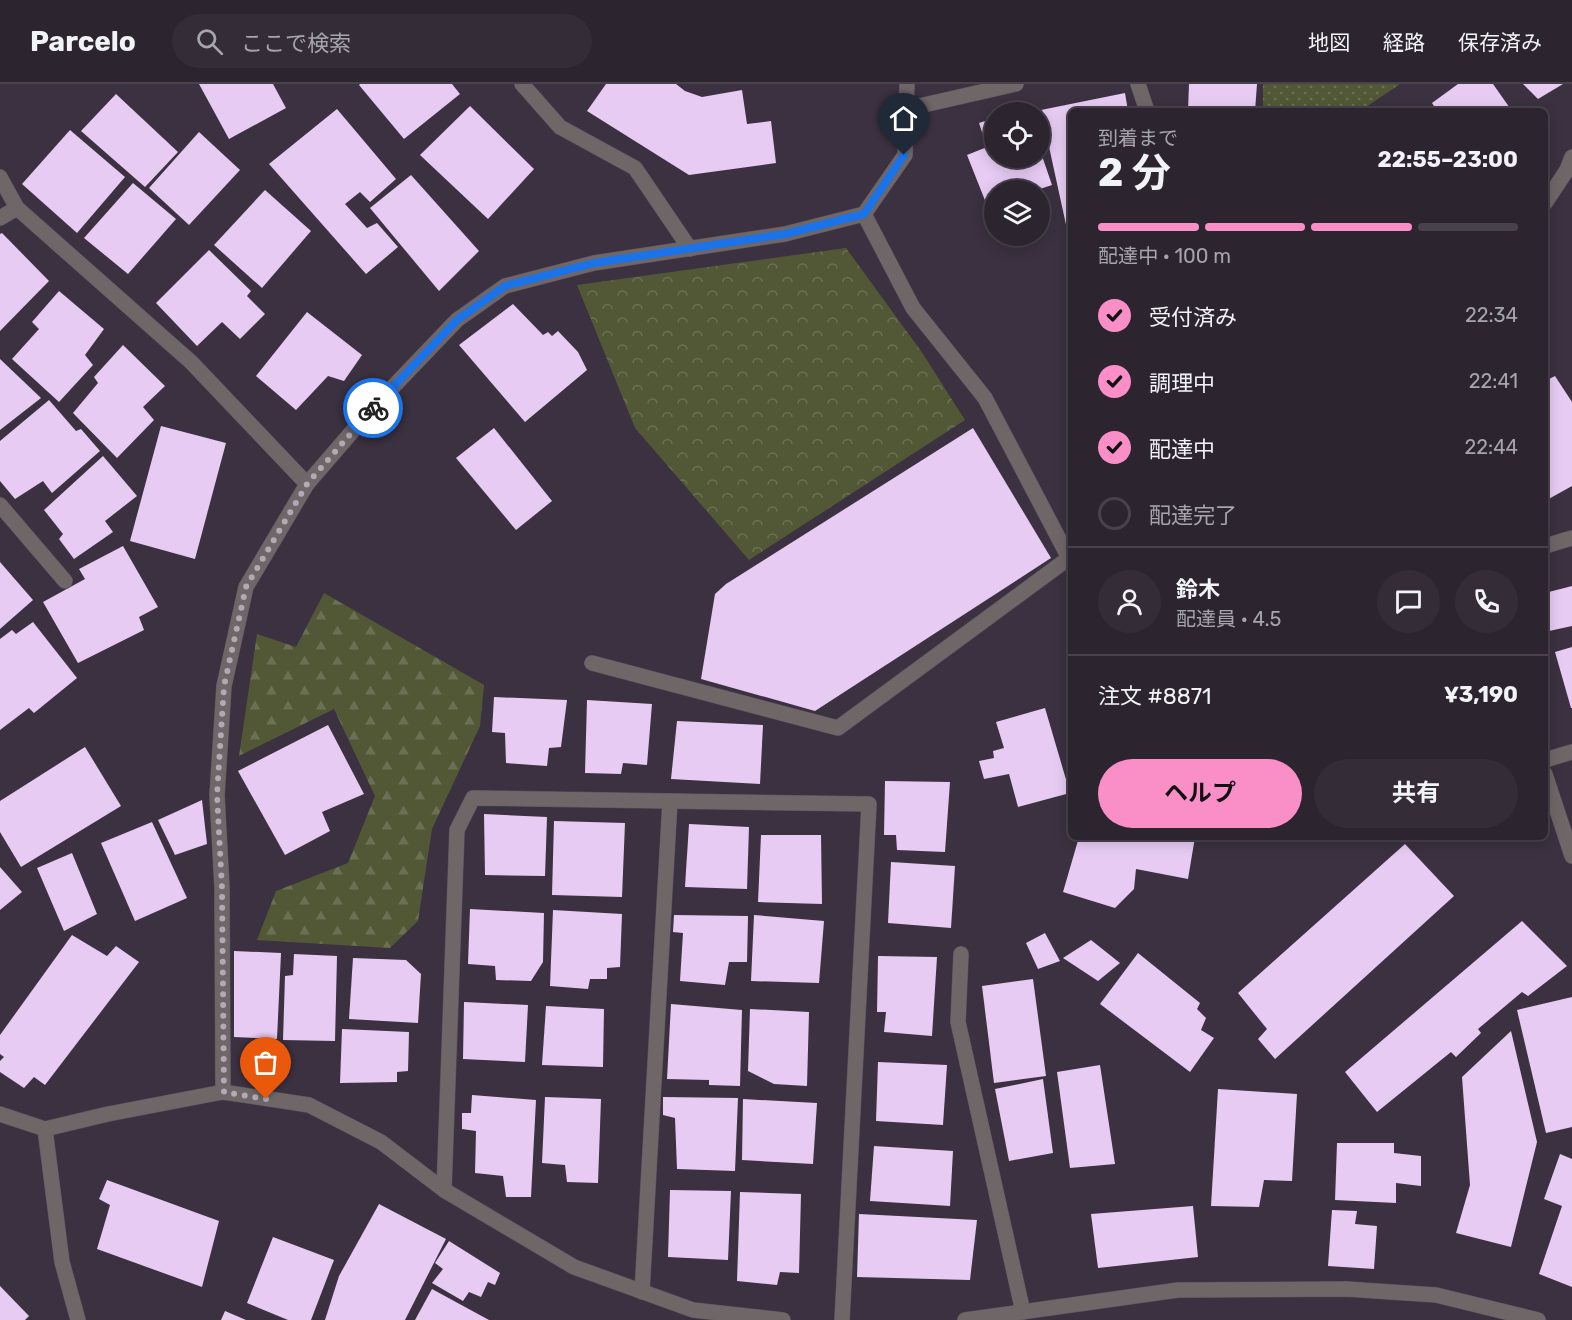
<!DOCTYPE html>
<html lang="ja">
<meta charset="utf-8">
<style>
:root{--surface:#2c2530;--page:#342d38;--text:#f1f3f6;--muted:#a6a5ab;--line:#48424c;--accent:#fa8fc7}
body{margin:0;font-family:Rubik,"Noto Sans JP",sans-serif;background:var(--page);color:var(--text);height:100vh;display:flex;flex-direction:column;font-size:22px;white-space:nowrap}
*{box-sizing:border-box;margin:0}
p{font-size:20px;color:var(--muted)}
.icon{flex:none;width:33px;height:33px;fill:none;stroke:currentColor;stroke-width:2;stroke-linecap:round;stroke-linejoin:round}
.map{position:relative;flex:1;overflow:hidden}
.sheet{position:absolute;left:1068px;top:24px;width:480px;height:732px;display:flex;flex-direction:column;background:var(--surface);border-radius:9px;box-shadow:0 3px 15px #0003,0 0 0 2px var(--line)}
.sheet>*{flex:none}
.tools{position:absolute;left:984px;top:18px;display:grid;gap:12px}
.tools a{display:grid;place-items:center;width:66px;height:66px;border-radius:50%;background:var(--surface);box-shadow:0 3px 15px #0003,0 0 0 2px var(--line);font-size:30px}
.pin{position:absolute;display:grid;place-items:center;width:51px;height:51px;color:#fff;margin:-62px -26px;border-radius:50% 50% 50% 0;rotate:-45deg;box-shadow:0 0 6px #0007}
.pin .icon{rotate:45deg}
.courier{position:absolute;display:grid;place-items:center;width:60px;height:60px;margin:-30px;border:4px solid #1a73e8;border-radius:50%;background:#fff;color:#222;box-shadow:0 2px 8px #0007}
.headline em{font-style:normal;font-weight:700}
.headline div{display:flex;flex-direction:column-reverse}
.headline{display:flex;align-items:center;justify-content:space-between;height:102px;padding:0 30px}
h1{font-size:39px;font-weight:700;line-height:45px}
.bar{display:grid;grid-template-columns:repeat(4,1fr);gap:9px 6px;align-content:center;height:72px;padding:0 30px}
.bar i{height:8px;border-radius:4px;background:var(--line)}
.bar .selected{background:var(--accent)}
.bar p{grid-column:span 4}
.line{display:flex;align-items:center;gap:15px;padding:0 30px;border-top:2px solid var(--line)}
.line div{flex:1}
.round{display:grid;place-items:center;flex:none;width:63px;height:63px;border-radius:32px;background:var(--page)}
ol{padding:0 30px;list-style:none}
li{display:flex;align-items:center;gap:18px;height:66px}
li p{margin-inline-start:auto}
li .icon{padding:6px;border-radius:50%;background:var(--accent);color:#111;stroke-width:4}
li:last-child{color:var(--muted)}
li i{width:33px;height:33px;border:3px solid var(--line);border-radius:50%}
.action{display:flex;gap:12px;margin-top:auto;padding:12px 30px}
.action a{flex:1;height:69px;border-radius:36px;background:var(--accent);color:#111;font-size:24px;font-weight:700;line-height:69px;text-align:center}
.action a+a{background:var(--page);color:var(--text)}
header{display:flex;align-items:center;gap:36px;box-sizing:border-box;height:84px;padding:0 30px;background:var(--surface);border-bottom:2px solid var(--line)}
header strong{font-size:28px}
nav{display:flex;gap:33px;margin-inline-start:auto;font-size:21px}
.search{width:420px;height:54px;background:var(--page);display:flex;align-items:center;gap:15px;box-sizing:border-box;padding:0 21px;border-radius:33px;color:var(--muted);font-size:22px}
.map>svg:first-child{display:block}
</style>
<header>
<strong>Parcelo</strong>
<div class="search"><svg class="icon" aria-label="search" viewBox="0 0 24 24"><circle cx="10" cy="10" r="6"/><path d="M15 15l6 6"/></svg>ここで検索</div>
<nav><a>地図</a><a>経路</a><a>保存済み</a></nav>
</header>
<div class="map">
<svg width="1572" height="1236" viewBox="0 0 1572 1236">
<defs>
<pattern id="grass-dots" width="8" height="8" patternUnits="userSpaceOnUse" patternTransform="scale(1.5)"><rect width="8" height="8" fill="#525836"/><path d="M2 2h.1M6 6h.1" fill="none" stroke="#6b7054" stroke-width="1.8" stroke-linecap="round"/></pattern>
<pattern id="forest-firs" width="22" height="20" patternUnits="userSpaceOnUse" patternTransform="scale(1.5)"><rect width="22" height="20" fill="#525836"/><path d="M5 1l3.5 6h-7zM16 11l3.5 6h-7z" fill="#6b7054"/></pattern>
<pattern id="park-crowns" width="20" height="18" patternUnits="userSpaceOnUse" patternTransform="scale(1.5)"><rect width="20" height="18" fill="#525836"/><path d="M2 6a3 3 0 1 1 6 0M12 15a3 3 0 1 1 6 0" fill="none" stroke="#6b7054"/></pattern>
</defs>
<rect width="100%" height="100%" fill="#3b3140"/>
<!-- grass -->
<polygon fill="url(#grass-dots)" points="1263,0 1400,0 1360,27 1263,27"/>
<!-- forest -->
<polygon fill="url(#forest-firs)" points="324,509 484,601 480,642 432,745 418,837 390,864 257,856 276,807 348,779 375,712 334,625 239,672 257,550 296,563"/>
<!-- park -->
<polygon fill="url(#park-crowns)" points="846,164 921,267 965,336 749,476 635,344 577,201"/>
<!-- building -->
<g fill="#e7cbf3">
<polygon points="199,0 273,0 286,24 229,55"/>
<polygon points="360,0 452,0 460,10 404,55 359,1"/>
<polygon points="606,0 676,0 685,7 702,13 742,6 747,40 771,37 776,79 689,91 587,27"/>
<polygon points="1189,0 1257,0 1255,27 1188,27"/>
<polygon points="1458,0 1493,0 1512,27 1437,27 1432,19"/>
<polygon points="1523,0 1563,0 1538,15"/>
<polygon points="1125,9 1128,27 1071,27 1070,159 1041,26"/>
<polygon points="116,10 178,68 145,103 81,47"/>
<polygon points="470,22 534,85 488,135 420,71"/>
<polygon points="337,25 396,95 370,118 360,108 345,120 367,144 377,139 398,163 366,190 269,80"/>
<polygon points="994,34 994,74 1040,74 1040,66 1052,101 1037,106 994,106 994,122 988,124 967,71 987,63 979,39"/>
<polygon points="70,46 125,93 77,149 22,100"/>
<polygon points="199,48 240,86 189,141 149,104"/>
<polygon points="411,91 479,167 439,207 370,124"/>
<polygon points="133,99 176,135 128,190 84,154"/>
<polygon points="265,106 311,147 262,204 214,161"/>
<polygon points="2,149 49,197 0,247 0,150"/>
<polygon points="209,166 251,207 247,212 265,230 240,255 222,238 197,262 156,219"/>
<polygon points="59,207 104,245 85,271 93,281 59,318 12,275 39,245 32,238"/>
<polygon points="513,220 543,251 548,248 552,252 558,247 578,268 587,286 525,338 459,261"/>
<polygon points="307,228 362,271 344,297 328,292 296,326 256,292"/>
<polygon points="123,261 165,302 143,323 154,336 117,374 73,329 98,299 94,293"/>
<polygon points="0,275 41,314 0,346"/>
<polygon points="1555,292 1572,318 1572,402 1545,417 1545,297"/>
<polygon points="49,316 76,347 81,345 100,367 52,409 43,397 15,415 0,397 0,357"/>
<polygon points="161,342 226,359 195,475 130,457"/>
<polygon points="494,344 552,417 516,446 456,374"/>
<polygon points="973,344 1051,474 815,627 701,595 715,510 726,500"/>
<polygon points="103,372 137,412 105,437 113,448 74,475 59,455 63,450 44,426"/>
<polygon points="123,462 158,523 139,533 144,546 78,579 43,518 85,495 79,485"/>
<polygon points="0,478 33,516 0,545"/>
<polygon points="1572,502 1572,542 1549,547 1545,535 1545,509"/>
<polygon points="33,538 77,594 34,629 29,624 0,646 0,555 12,546 16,550"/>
<polygon points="1572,563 1572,624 1571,624 1555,568"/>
<polygon points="494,613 567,616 561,663 549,664 547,682 506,679 505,649 492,648"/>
<polygon points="587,616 652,620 647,681 623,679 621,690 585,689"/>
<polygon points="1045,624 1070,709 1018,723 1009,690 984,695 979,677 994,674 993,667 1004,664 996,638"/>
<polygon points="677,637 763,641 760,700 671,695"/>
<polygon points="328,641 364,710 322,728 330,747 285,771 238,687"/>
<polygon points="85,663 121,722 21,783 0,748 0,717"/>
<polygon points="885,697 950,698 945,768 897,766 896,751 884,751"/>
<polygon points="202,716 207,760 175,771 158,736"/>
<polygon points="484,730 547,733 545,792 485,791"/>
<polygon points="554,737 625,739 622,813 552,811"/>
<polygon points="152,738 187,814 135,837 101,759"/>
<polygon points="689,740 749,743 747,805 685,803"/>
<polygon points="761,751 821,751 822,820 758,818"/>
<polygon points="1079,753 1195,753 1188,795 1136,785 1134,805 1115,824 1063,808"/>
<polygon points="1405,760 1454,812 1275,975 1258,955 1267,945 1238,909"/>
<polygon points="72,769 97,830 64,847 37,784"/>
<polygon points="891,778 955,782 951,844 888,839"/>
<polygon points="0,783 22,808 0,826"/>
<polygon points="470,825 544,829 543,878 531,897 496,896 495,882 468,880"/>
<polygon points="553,826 622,830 620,883 607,884 607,895 590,895 588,905 550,902"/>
<polygon points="674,831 748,832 747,878 729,878 725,901 680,897 683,849 673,848"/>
<polygon points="754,831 824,837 819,899 751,897"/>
<polygon points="1522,837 1567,882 1528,912 1522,908 1478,945 1481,949 1456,973 1451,968 1377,1028 1345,988"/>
<polygon points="1045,849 1060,877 1038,885 1026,859"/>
<polygon points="72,851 107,872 116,862 139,878 45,1001 34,993 24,1004 0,988 0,977 4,973 0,970 0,951"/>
<polygon points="1091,856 1120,879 1098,897 1063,874"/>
<polygon points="234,867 281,869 277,955 234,953"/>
<polygon points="1138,869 1200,919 1197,925 1206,934 1201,946 1214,954 1190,988 1100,920"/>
<polygon points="294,870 337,872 335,957 283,956 285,892 293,891"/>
<polygon points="878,872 937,873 932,952 884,948 886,928 877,928"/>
<polygon points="353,874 406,876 421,890 418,939 349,935"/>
<polygon points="1033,895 1046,992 994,999 982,902"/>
<polygon points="1572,913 1572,1043 1546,1049 1517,926"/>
<polygon points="464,918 528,921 525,978 463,975"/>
<polygon points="671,920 742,926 740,1002 709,1001 709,996 667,995"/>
<polygon points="546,922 604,925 603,983 542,981"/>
<polygon points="750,925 809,928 807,1002 774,1000 748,987"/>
<polygon points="342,945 409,948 408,987 397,988 397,998 340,999"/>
<polygon points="1511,947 1537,1058 1511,1163 1456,1149 1470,1101 1462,993"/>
<polygon points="878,978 947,981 943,1041 876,1037"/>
<polygon points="1100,981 1115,1080 1070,1084 1057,988"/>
<polygon points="1043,995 1053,1069 1009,1077 995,1005"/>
<polygon points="1218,1005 1297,1010 1292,1097 1264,1096 1259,1123 1211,1122"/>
<polygon points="472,1011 536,1016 531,1113 506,1113 503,1092 475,1089 476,1047 462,1045 462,1029 471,1029"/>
<polygon points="545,1013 601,1015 598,1099 567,1098 565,1081 542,1079"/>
<polygon points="663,1013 738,1014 735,1087 677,1085 675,1034 663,1031"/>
<polygon points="743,1015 817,1019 813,1080 742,1076"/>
<polygon points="1337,1059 1394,1059 1394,1069 1421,1072 1421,1102 1396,1099 1396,1119 1335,1116"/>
<polygon points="874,1062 953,1067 950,1122 870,1117"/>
<polygon points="1560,1070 1572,1075 1572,1203 1539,1190 1562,1122 1544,1115"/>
<polygon points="107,1096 219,1137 202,1203 97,1165 110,1121 99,1115"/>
<polygon points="670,1106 731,1107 728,1176 668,1173"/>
<polygon points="740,1108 801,1110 799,1189 780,1188 777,1201 737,1197"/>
<polygon points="379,1120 446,1155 405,1236 325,1236 339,1192"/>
<polygon points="1193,1122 1198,1173 1098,1184 1091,1130"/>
<polygon points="1332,1126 1357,1127 1355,1140 1377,1142 1374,1185 1328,1182"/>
<polygon points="859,1130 977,1136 970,1196 857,1193"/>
<polygon points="273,1153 334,1176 311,1236 288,1236 247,1219"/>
<polygon points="449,1157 500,1189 495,1201 488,1198 481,1213 469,1208 463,1217 432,1199 443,1185 435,1179"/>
<polygon points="0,1202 29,1232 25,1236 0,1236"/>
<polygon points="432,1205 489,1236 415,1236"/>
<polygon points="225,1227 246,1236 221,1236"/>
</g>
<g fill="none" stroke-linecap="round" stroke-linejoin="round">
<defs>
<g id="minor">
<polyline points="522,0 560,43 635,84 690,165"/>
<polyline points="1138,0 1147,27"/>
<polyline points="906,25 1016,0"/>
<polyline points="0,93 17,124 191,278 307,400"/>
<polyline points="1545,119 1567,86 1572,73"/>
<polyline points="0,134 17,124"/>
<polyline points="0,421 65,497"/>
<polyline points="1545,462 1572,454"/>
<polyline points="592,579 838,644 1069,474 985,314 913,224 864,130"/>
<polyline points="1545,676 1572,668"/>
<polyline points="1545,690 1572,772"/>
<polyline points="961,870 958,938 1023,1228"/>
<polyline points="223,1008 222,804 217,711 224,602 246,503 307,400 369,328 457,236 505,202 594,179 785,150 864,130 905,71 907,0"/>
<polyline points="45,1045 62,1178 78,1236"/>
<polyline points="444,1106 457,746 473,714 869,720 842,1236"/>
<polyline points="642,1208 670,717"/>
</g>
<g id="tertiary">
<polyline points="0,1030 45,1045 108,1030 223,1008 309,1021 381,1058 444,1106 574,1183 693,1226 783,1236"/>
<polyline points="965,1236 1178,1206 1346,1205 1436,1211 1538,1236"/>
</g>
</defs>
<!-- minor casing -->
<use href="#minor" stroke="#584e5c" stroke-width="16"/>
<!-- tertiary casing -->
<use href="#tertiary" stroke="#584e5c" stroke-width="16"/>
<!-- minor -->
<use href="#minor" stroke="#6f6668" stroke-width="15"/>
<!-- tertiary -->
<use href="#tertiary" stroke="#6f6668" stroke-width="15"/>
</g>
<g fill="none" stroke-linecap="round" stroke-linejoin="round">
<!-- done -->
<polyline stroke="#b1a9b4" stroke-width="6" stroke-dasharray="0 10.8" points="266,1015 224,1008 222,804 217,711 224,602 246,503 307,400 373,324"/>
<!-- route -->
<polyline stroke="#1a73e8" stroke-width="8" points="373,324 457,236 505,202 594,179 785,150 864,130 904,71"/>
</g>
</svg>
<div class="tools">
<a><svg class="icon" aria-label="locate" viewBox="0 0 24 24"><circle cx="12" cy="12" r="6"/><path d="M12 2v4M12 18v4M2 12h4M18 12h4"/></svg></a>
<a><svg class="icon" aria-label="layers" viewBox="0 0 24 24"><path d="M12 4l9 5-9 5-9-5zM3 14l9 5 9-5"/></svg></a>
</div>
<div class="pin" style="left:266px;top:1015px;background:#ea580c"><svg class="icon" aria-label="bag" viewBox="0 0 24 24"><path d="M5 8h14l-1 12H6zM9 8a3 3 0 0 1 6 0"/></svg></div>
<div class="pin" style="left:904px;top:71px;background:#1f2937"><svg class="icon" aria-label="home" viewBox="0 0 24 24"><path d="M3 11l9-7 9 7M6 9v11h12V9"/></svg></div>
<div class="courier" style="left:373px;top:324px"><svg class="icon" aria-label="bike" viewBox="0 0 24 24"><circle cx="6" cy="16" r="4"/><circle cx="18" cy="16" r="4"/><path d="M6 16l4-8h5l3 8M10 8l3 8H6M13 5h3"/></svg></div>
<section class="sheet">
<div class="headline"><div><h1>2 分</h1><p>到着まで</p></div><em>22:55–23:00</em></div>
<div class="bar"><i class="selected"></i><i class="selected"></i><i class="selected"></i><i></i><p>配達中 · 100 m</p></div>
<ol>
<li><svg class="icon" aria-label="check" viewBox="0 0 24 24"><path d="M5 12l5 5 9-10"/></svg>受付済み<p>22:34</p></li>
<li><svg class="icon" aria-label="check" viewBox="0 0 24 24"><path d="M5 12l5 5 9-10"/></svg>調理中<p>22:41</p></li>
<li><svg class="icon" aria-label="check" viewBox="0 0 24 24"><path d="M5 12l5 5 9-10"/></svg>配達中<p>22:44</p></li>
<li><i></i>配達完了</li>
</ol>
<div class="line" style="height:108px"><a class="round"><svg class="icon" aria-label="person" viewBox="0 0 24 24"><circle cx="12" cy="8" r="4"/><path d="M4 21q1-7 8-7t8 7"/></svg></a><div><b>鈴木</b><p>配達員 · 4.5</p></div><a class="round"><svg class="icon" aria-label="chat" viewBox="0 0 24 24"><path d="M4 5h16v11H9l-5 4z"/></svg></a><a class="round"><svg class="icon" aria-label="phone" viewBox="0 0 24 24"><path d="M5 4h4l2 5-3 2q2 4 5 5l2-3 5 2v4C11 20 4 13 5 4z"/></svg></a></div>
<div class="line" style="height:78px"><div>注文 #8871</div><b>¥3,190</b></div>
<div class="action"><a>ヘルプ</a><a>共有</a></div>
</section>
</div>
